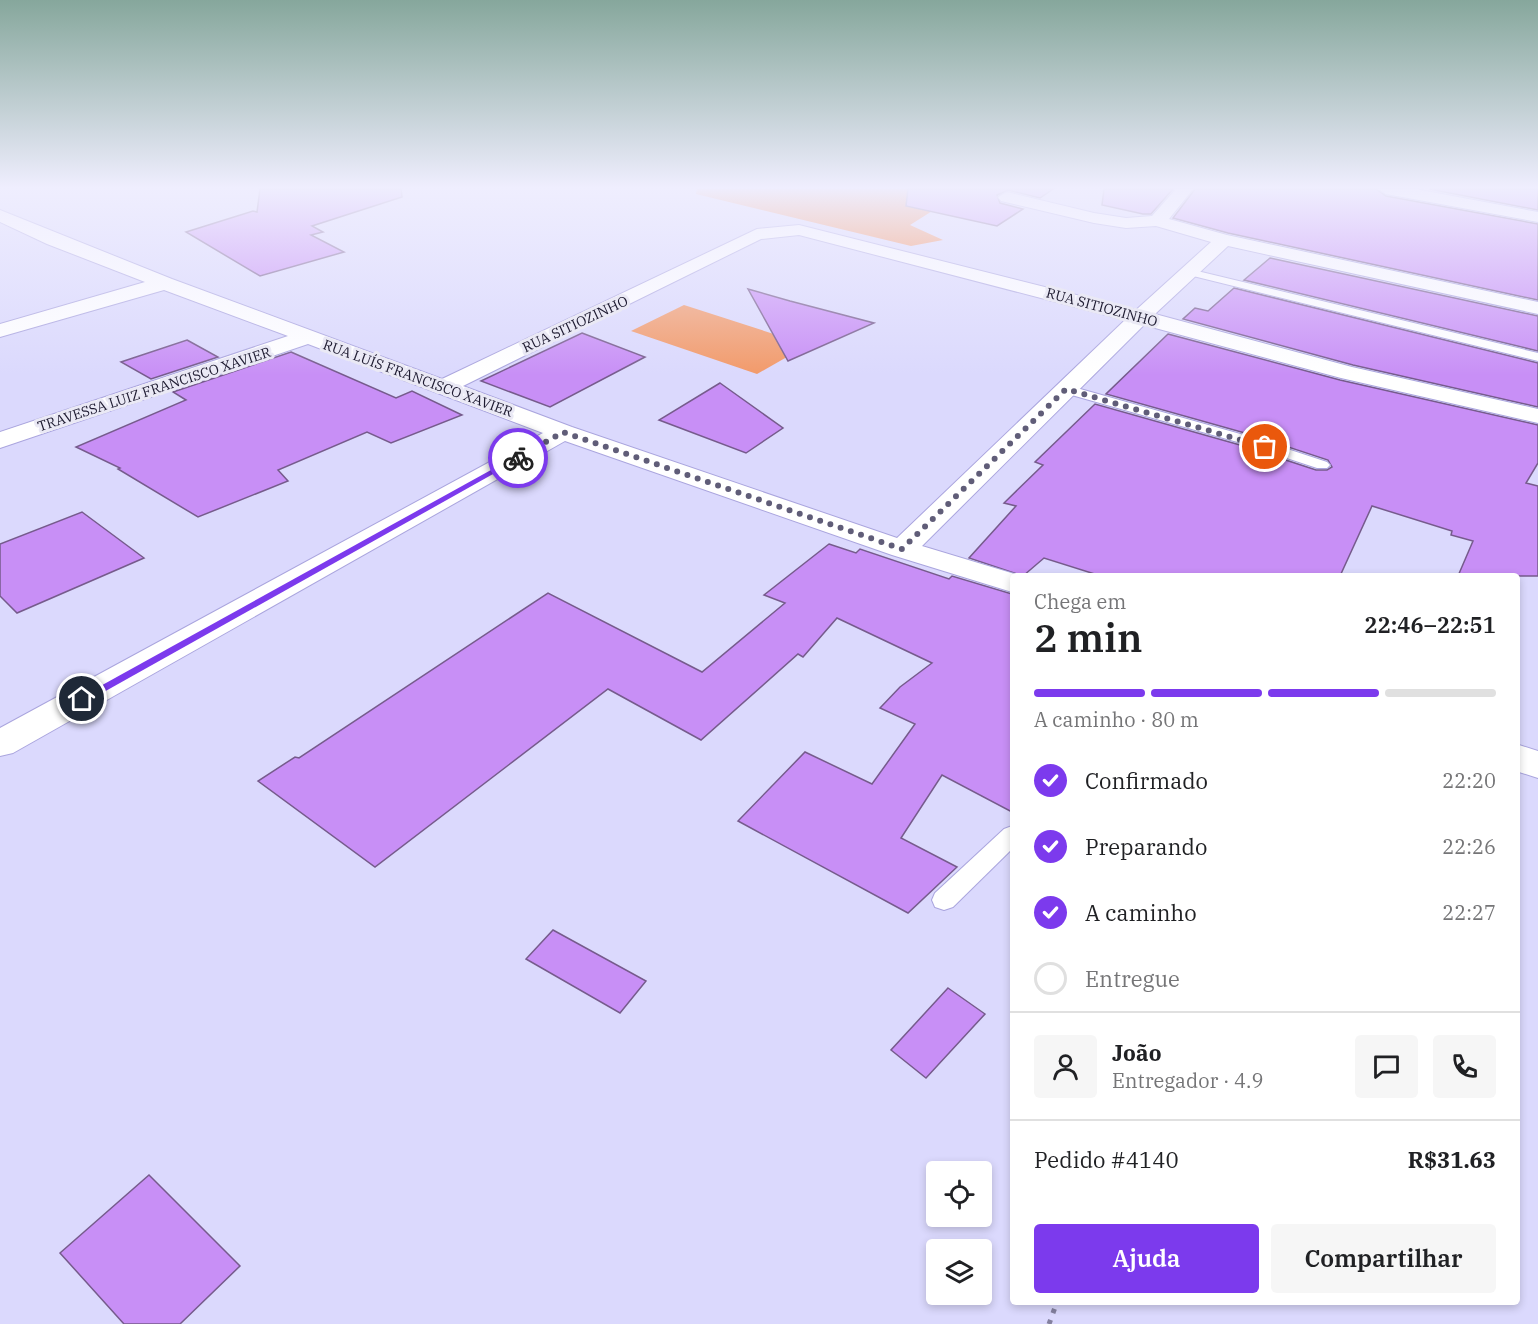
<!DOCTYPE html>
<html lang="pt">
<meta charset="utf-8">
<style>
:root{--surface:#fff;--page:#f6f6f6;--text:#202124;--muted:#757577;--line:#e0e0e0;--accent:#7c3aed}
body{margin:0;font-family:"IBM Plex Serif",serif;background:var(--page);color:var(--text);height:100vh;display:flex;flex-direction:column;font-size:22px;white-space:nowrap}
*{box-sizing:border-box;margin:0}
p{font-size:20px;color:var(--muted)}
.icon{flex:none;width:33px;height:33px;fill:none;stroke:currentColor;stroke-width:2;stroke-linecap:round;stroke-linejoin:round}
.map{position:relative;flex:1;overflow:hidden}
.panel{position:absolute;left:1010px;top:573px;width:510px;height:732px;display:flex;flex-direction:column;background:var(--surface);border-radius:6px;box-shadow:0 3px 9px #0003}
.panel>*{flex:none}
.controls{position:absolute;left:926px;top:1161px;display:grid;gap:12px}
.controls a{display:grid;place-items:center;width:66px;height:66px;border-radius:6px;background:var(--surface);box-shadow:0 3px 9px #0003;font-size:30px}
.pin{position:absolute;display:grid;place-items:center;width:51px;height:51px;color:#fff;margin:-26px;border:3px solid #fff;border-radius:50%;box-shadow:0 2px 6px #0007}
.courier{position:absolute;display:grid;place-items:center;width:60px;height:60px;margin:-30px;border:4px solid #7c3aed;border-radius:50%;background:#fff;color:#222;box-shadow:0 2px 8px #0007}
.summary em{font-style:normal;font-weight:600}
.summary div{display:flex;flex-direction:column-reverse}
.summary{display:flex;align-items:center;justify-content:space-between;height:102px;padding:0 24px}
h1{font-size:39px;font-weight:600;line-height:45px}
.bar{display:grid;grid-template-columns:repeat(4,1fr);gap:9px 6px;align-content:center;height:72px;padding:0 24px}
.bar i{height:8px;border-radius:4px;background:var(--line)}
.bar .on{background:var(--accent)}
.bar p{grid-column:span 4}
.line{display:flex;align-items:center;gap:15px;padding:0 24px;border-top:2px solid var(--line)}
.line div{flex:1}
.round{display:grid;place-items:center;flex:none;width:63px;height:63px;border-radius:6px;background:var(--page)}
ol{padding:0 24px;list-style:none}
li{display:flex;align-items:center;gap:18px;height:66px}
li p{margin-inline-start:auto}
li .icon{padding:6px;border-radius:50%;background:var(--accent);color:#fff;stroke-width:4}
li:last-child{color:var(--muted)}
li i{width:33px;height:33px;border:3px solid var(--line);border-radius:50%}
.button{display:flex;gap:12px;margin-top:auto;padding:12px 24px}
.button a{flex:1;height:69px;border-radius:6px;background:var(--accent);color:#fff;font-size:24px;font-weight:600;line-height:69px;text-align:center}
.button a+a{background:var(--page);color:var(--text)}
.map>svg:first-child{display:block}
</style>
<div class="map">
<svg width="1538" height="1324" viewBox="0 0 1538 1324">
<rect width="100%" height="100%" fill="#dbd9fd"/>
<!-- green -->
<polygon fill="#f29a6a" points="684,305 808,345 757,374 631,331"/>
<!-- forest -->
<polygon fill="#f88a4b" points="697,189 909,189 937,208 910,225 943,240 911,246 696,194"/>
<!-- building -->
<g fill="#c88ff6" stroke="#765b8c" stroke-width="1.5">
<polygon points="260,189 401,189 402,197 312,226 323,232 311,235 344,252 260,276 186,232 253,211 257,212"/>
<polygon points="908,189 1053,189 1040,198 1008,190 997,195 1000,203 1023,209 997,226 906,206"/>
<polygon points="1104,189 1173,189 1151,214 1143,214 1102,205"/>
<polygon points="1195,189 1376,189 1386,196 1538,224 1538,300 1228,233 1173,218"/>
<polygon points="1429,189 1538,189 1538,210"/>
<polygon points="1270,258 1538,316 1538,351 1244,280"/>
<polygon points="1234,288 1538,363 1538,407 1353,365 1183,319 1195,308 1208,311"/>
<polygon points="748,289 790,301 874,323 788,361"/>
<polygon points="582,333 645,357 550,407 481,381"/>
<polygon points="1168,334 1340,380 1538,425 1538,463 1526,483 1538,486 1538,576 1458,576 1473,541 1451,535 1452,531 1372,506 1340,576 1101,576 1044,558 1023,576 969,558 1016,506 1004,503 1043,465 1035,462 1095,404 1240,445 1316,470 1327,470 1332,467 1328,460 1252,435 1106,394"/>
<polygon points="187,340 218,357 151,379 121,362"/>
<polygon points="291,352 396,398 412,391 462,415 391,443 367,432 278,470 288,481 198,517 118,469 120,468 76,447 186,400 173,392"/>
<polygon points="720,383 783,428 746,453 659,420"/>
<polygon points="82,512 144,558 17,613 0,596 0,544"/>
<polygon points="829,544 856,553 860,549 949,579 952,576 1012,594 1012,812 942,775 901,838 957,867 908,913 738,821 805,752 872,784 915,724 880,708 900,687 932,663 837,618 803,657 798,654 701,740 608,689 375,867 258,781 295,757 299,758 548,593 702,672 785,603 764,595"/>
<polygon points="553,930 646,981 620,1013 526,959"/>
<polygon points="948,988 985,1014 926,1078 891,1050"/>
<polygon points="149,1175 240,1266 180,1324 124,1324 60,1253"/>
</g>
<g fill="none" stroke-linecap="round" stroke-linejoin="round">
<defs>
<g id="service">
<polygon points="1189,269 1538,353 1538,361 1185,274 1183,272"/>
<polygon points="1066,385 1251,437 1327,462 1330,465 1327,468 1317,468 1241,443 1061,392 1059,389"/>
<polygon points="1012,826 1012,849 953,907 944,910 935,907 932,900 935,893 1004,829"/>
</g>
<g id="minor">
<path d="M1176 189H1193L1169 219 1227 235 1538 302V314L1228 246 1155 314 1352 367 1538 409V423L1341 378 1144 325 922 546 1021 576H1012V592L892 555 565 441 13 753 0 756V728L543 433 308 344 0 448V432L288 336 164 290 0 337V324L145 282 47 244 0 222V210L172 279 442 379 757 229 799 225 1136 310 1211 242 1156 226 1126 228 1094 223 1001 201 998 197 1007 192 1094 213 1126 218 1152 216ZM799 235 1125 320 897 538 572 427 463 386 761 239Z"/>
<polygon points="1378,189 1415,189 1538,212 1538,222 1386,194"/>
<polygon points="1516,744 1538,751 1538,778 1516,771"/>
</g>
</defs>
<!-- service casing -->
<use href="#service" stroke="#aaa5de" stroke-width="2"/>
<!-- minor casing -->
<use href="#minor" stroke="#aaa5de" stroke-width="2"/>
<!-- path -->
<polyline stroke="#84819f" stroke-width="5" stroke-dasharray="4.5 7" stroke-linecap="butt" points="1049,1324 1057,1302"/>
<!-- service -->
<use href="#service" fill="#fff" fill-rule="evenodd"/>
<!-- minor -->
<use href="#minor" fill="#fff" fill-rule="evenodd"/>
</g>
<!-- sky -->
<linearGradient id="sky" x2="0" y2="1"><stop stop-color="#86a79c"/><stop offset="0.5" stop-color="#efeefe"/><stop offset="1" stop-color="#efeefe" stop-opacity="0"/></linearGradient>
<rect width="1538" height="375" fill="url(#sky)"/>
<!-- route -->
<polygon fill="#7c3aed" points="518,455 520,459 86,702 77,699"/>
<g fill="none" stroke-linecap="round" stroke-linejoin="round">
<!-- done -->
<polyline stroke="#605d78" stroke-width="6" stroke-dasharray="0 10.8" points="518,458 563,432 902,549 1066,389 1265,447"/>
</g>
<g text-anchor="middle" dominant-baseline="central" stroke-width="6" stroke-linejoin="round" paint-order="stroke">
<!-- far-street labels -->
<g font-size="14" fill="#1d1a30" stroke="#eae9f5">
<text transform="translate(1102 307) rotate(15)">RUA SITIOZINHO</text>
<text transform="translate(575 324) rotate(-25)">RUA SITIOZINHO</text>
<text transform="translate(418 378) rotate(20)">RUA LUÍS FRANCISCO XAVIER</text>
<text transform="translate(154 389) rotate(-18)">TRAVESSA LUIZ FRANCISCO XAVIER</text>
</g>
</g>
</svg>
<div class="controls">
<a><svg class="icon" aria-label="locate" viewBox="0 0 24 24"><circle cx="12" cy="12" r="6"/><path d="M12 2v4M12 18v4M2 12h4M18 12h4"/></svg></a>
<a><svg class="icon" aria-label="layers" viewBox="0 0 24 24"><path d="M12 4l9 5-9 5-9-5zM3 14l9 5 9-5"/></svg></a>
</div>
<div class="pin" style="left:1265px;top:447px;background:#ea580c"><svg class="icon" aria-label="bag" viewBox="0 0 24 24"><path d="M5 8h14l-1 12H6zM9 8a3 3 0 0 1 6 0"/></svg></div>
<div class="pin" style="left:82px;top:699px;background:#1f2937"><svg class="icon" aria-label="home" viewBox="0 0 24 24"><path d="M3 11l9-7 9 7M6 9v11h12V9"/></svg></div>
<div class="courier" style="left:518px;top:458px"><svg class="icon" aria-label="bike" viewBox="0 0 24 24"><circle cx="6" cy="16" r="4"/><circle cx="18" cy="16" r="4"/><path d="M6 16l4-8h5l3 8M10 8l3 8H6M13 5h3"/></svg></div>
<section class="panel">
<div class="summary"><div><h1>2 min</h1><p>Chega em</p></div><em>22:46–22:51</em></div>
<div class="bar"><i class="on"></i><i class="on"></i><i class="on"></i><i></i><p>A caminho · 80 m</p></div>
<ol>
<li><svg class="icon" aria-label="check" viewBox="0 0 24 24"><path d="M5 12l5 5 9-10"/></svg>Confirmado<p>22:20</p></li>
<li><svg class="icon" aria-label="check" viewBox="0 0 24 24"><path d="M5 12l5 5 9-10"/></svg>Preparando<p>22:26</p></li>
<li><svg class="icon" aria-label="check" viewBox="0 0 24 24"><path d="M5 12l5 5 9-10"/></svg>A caminho<p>22:27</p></li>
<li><i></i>Entregue</li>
</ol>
<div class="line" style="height:108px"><a class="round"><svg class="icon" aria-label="person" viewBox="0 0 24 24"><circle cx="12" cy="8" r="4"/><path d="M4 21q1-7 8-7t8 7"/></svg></a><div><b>João</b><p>Entregador · 4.9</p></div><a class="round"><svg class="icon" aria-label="chat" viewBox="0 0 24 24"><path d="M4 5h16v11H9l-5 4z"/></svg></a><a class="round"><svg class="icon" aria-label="phone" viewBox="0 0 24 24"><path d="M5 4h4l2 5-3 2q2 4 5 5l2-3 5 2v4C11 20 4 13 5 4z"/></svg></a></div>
<div class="line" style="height:78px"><div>Pedido #4140</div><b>R$31.63</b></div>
<div class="button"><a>Ajuda</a><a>Compartilhar</a></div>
</section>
</div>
